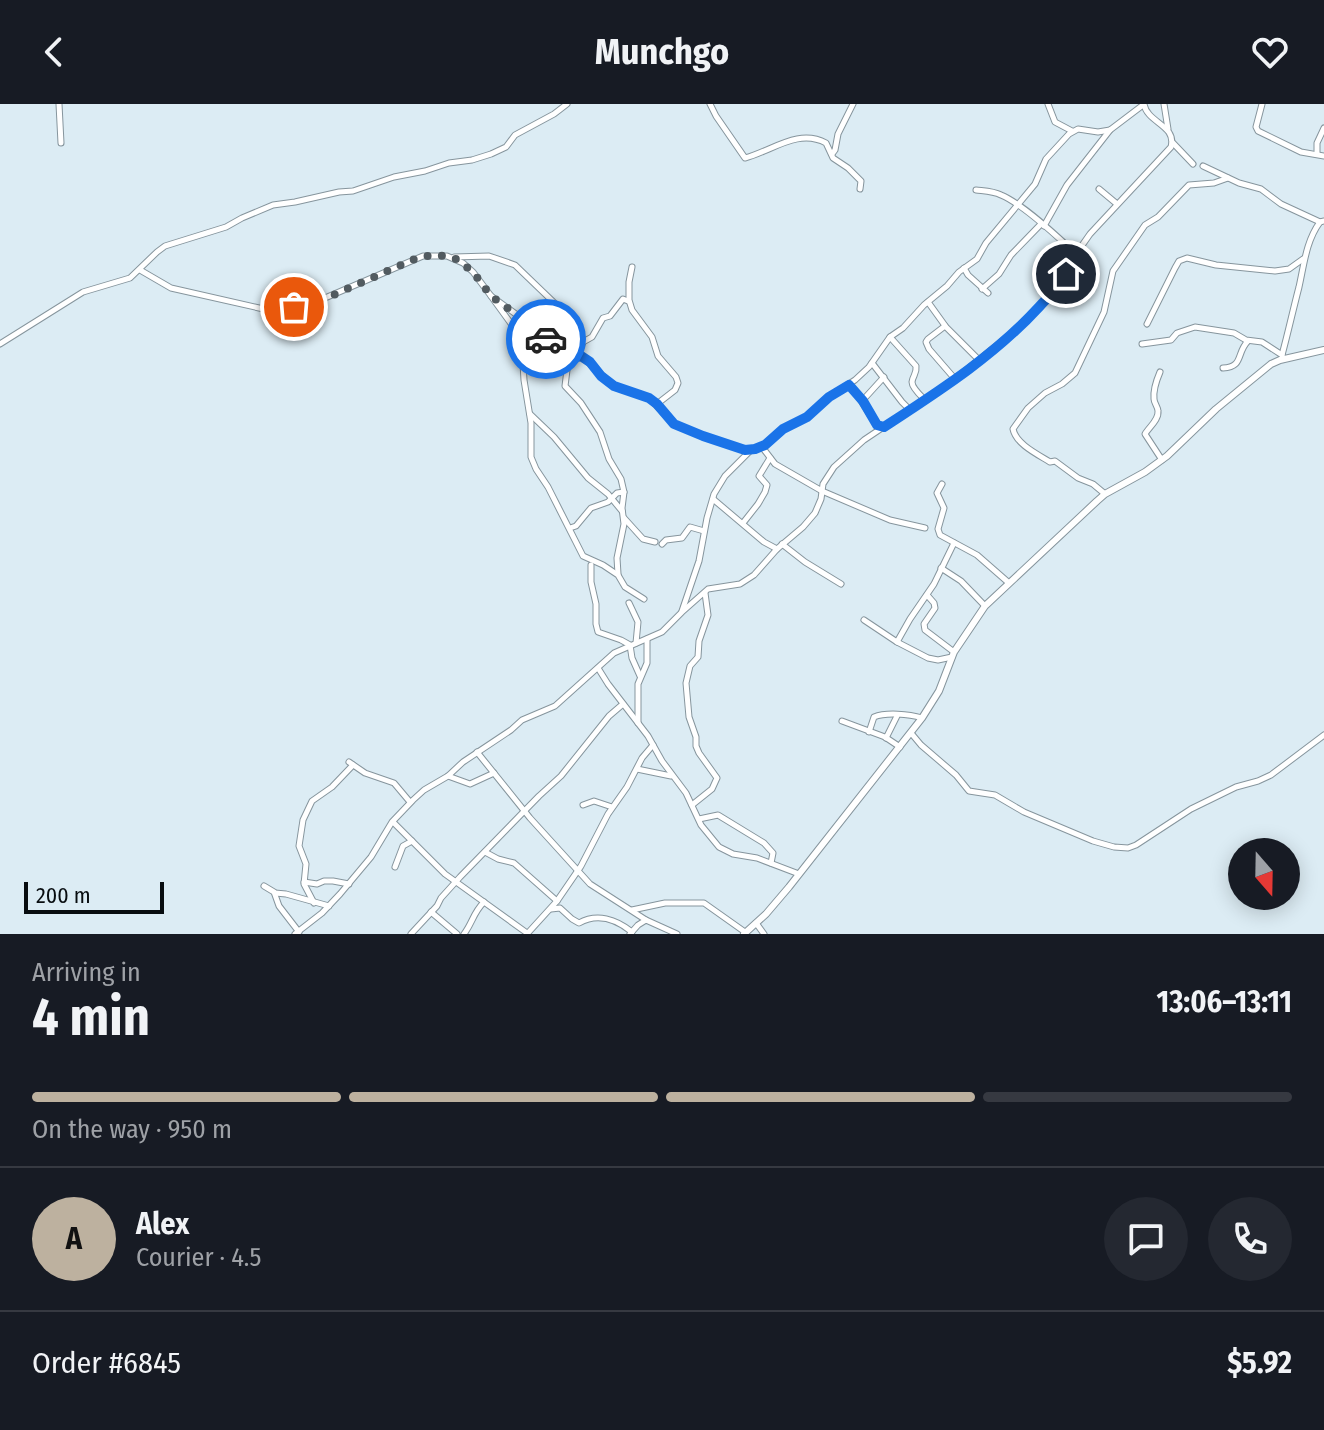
<!DOCTYPE html>
<meta charset="utf-8">
<style>
:root{--surface:#171b24;--page:#242831;--text:#f1f3f6;--muted:#9ea1a6;--line:#363941;--accent:#bdb19f}
body{margin:0;font-family:"Fira Sans Condensed",sans-serif;background:var(--page);color:var(--text);height:100vh;display:flex;flex-direction:column;font-size:30px;white-space:nowrap}
*{box-sizing:border-box;margin:0}
p{font-size:26px;color:var(--muted)}
.icon{flex:none;width:44px;height:44px;fill:none;stroke:currentColor;stroke-width:2;stroke-linecap:round;stroke-linejoin:round}
.map{position:relative;height:830px;overflow:hidden}
.panel{display:flex;flex-direction:column;background:var(--surface);flex:1}
.panel>*{flex:none}
.needle{width:52px;rotate:160deg}
.buttons{position:absolute;left:1228px;top:734px;display:grid;gap:16px}
.buttons a{display:grid;place-items:center;width:72px;height:72px;border-radius:50%;background:var(--surface);box-shadow:0 4px 20px #0003;font-size:40px}
.scale{position:absolute;left:24px;bottom:20px;width:140px;box-sizing:border-box;padding-left:8px;border:4px solid #080d10;border-top:0;font-size:22px;line-height:28px;white-space:nowrap;color:#080d10;-webkit-text-stroke:6px #dcecf4;paint-order:stroke}
.pin{position:absolute;display:grid;place-items:center;width:68px;height:68px;color:#fff;margin:-34px;border:4px solid #fff;border-radius:50%;box-shadow:0 2px 8px #0007}
.courier{position:absolute;display:grid;place-items:center;width:80px;height:80px;margin:-40px;border:6px solid #1a73e8;border-radius:50%;background:#fff;color:#222;box-shadow:0 2px 10px #0007}
.overview em{font-style:normal;font-weight:700}
.overview div{display:flex;flex-direction:column-reverse}
.overview{display:flex;align-items:center;justify-content:space-between;height:136px;padding:0 32px}
h1{font-size:52px;font-weight:700;line-height:60px}
.bar{display:grid;grid-template-columns:repeat(4,1fr);gap:12px 8px;align-content:center;height:96px;padding:0 32px}
.bar i{height:10px;border-radius:6px;background:var(--line)}
.bar .selected{background:var(--accent)}
.bar p{grid-column:span 4}
.line{display:flex;align-items:center;gap:20px;padding:0 32px;border-top:2px solid var(--line)}
.line div{flex:1}
.round{display:grid;place-items:center;flex:none;width:84px;height:84px;border-radius:42px;background:var(--page)}
header{display:flex;justify-content:space-between;align-items:center;height:104px;padding:0 32px;background:var(--surface);font-size:36px;font-weight:700}
.map>svg:first-child{display:block}
</style>
<header><svg class="icon" aria-label="back" viewBox="0 0 24 24"><path d="M15 5l-7 7 7 7"/></svg>Munchgo<svg class="icon" aria-label="heart" viewBox="0 0 24 24"><path d="M12 20l-8-8c-3-5 5-10 8-4 3-6 11-1 8 4z"/></svg></header>
<div class="map">
<svg width="1324" height="830" viewBox="0 0 1324 830">
<rect width="100%" height="100%" fill="#dcecf4"/>
<g fill="none" stroke-linecap="round" stroke-linejoin="round">
<defs>
<g id="minor">
<polyline points="59,0 61,39"/>
<path d="M710 0 716 12 745 54C772 47 798 24 826 39L833 54 848 64 861 77 860 85"/>
<polyline points="1048,0 1055,18 1072,27"/>
<polyline points="1164,0 1168,25"/>
<polyline points="1262,0 1256,23 1258,27 1301,48 1324,52"/>
<polyline points="1173,39 1193,60"/>
<polyline points="832,50 835,46 838,30 853,0"/>
<polyline points="1317,50 1317,39 1324,24"/>
<polyline points="1203,62 1239,79 1261,85 1281,100 1320,118"/>
<polyline points="1099,85 1117,100"/>
<path d="M976 86C984 87 993 87 1001 91 1023 100 1058 133 1076 150"/>
<polyline points="1044,122 1067,81 1110,26"/>
<polyline points="454,153 489,152 515,161 568,212 572,226 582,234 583,238 578,251"/>
<polyline points="632,163 629,178 629,196 632,206 652,233 658,252 676,273 678,279 675,286 657,300"/>
<polyline points="964,164 968,171 988,189"/>
<polyline points="140,166 171,184 268,206 304,203 423,152 447,152 463,159 473,168 491,192 542,229 558,256 568,258 575,253 581,252 614,282 649,294 674,320 703,332 745,346 762,343 783,325 807,313 829,293 855,276 869,263 890,233 903,224 924,201 947,182 959,168 977,155 986,139 1035,80 1046,55 1069,30 1078,25 1098,28 1110,26 1143,1"/>
<polyline points="982,185 999,170 1011,151 1041,120"/>
<polyline points="491,192 512,221 522,243 524,276 531,319 531,353 536,365 548,383 583,452 603,461 618,471 625,483 644,495"/>
<polyline points="928,198 946,223 980,257"/>
<polyline points="1147,220 1175,164 1179,157 1187,154 1216,161 1275,167 1289,165 1303,155"/>
<polyline points="945,222 928,235 926,238 929,245 955,275"/>
<path d="M890 233 916 262C917 270 913 271 912 278 912 284 921 292 925 296"/>
<polyline points="583,238 592,233 603,214 610,212 623,195 628,197"/>
<polyline points="0,240 83,188 130,174 157,148 165,142 226,123 242,114 273,101 295,98 339,88 353,87 394,73 425,67 449,59 472,56 491,50 506,43 515,31 554,10 567,0"/>
<polyline points="1142,240 1171,236 1177,229 1195,223 1234,229 1246,236 1262,238 1282,251"/>
<path d="M1282 251C1288 229 1293 206 1299 183 1304 161 1306 137 1320 118L1324 117"/>
<polyline points="568,258 565,282 581,299 600,328 609,355 621,375 624,388 622,404 624,420 617,454 618,470"/>
<polyline points="872,259 902,298 910,306"/>
<path d="M1223 264C1244 263 1236 249 1248 237"/>
<path d="M1160 268C1157 275 1153 286 1154 295 1154 299 1158 303 1158 307 1159 316 1149 323 1145 330L1162 356"/>
<path d="M849 281C861 292 870 317 882 323"/>
<polyline points="863,296 884,273"/>
<polyline points="530,310 554,333 588,374 608,390 622,407"/>
<polyline points="762,343 775,360 822,387 890,416 925,424"/>
<polyline points="942,380 937,389 944,404 938,425 940,431 977,451 1009,479"/>
<path d="M1105 390 1093 380 1078 374 1055 357 1050 358C1037 350 1016 340 1013 325L1028 304 1045 289 1062 280 1075 269 1104 208 1113 167 1145 121 1158 113 1189 81 1214 79 1228 74"/>
<polyline points="713,395 764,438 777,445"/>
<polyline points="624,414 643,435 655,438"/>
<polyline points="743,419 758,400 765,388 767,381 759,372 770,354"/>
<polyline points="570,424 576,422 591,404 608,398 617,389 624,388"/>
<polyline points="662,440 666,436 682,434 690,423 704,427"/>
<polyline points="782,440 805,458 841,480"/>
<polyline points="591,461 591,478 596,500 596,520 598,528 621,536 630,541 632,554 640,572"/>
<polyline points="941,464 961,477 985,502"/>
<polyline points="927,491 934,499 935,504 924,520 925,526 954,548"/>
<polyline points="629,499 638,518 636,539"/>
<polyline points="682,507 699,457 707,414 714,390 725,372 750,347"/>
<polyline points="864,516 897,538 928,554 938,556 952,553"/>
<polyline points="897,538 910,515 934,480 954,439"/>
<polyline points="598,564 608,580 648,632 662,657 686,689 701,721 719,743 733,750 757,754 799,770"/>
<polyline points="842,617 885,633 900,643"/>
<polyline points="638,619 638,580 647,559 647,535"/>
<path d="M869 628 874 613C886 608 909 610 922 614"/>
<polyline points="911,629 921,641 956,671 969,687 995,691 1024,708 1093,737 1114,743 1128,744 1136,741 1191,705 1236,683 1258,677 1271,671 1324,631"/>
<polyline points="886,634 897,612"/>
<polyline points="477,648 530,714 590,780 646,816"/>
<polyline points="349,658 365,669 394,679 410,698"/>
<polyline points="637,665 671,672"/>
<polyline points="448,672 470,680 494,669"/>
<polyline points="583,701 594,697 612,703"/>
<polyline points="692,701 712,685 717,674 699,649 696,642 696,633 689,613 686,579 690,562 698,553 699,537 708,511 705,489"/>
<polyline points="699,715 718,711 764,739 773,749 771,759"/>
<polyline points="393,718 445,770 527,829"/>
<polyline points="485,748 498,755 514,759 557,797"/>
<polyline points="395,763 403,742 412,737"/>
<polyline points="304,778 317,780 324,777 333,777 349,780"/>
<polyline points="264,782 274,788 279,802 299,828"/>
<polyline points="275,789 286,790 329,802"/>
<polyline points="314,799 304,780 306,760 299,742 303,716 312,697 332,683 353,661"/>
<path d="M551 805 560 804 572 815 579 819C597 809 616 815 632 828"/>
<polyline points="632,806 665,799 704,799 745,828"/>
<polyline points="431,808 457,830"/>
<polyline points="756,819 764,830"/>
<path d="M295 830 322 809 340 790 371 753 392 718 413 696 424 686 448 672 463 658 511 626 522 616 555 602 614 549 662 528 682 508 708 485 740 480 754 471 777 445 803 423 815 409 821 395 823 380 834 363 864 336 955 275 1017 225 1061 180 1076 150 1090 130 1171 43C1177 21 1147 19 1144 0"/>
<polyline points="411,830 437,802 441,794 460,773 539,692 561,672 609,612 623,600"/>
<path d="M464 830C473 818 473 809 484 798"/>
<polyline points="527,830 557,797 581,762 608,710 627,683 642,654 653,641"/>
<polyline points="630,830 638,821 646,816 677,830"/>
</g>
<polyline id="tertiary" points="744,830 766,810 789,783 922,614 939,587 954,548 985,502 1097,397 1105,390 1145,368 1167,352 1216,305 1271,260 1280,256 1324,246"/>
</defs>
<!-- minor casing -->
<use href="#minor" stroke="#86959d" stroke-width="7"/>
<!-- tertiary casing -->
<use href="#tertiary" stroke="#86959d" stroke-width="8"/>
<!-- minor -->
<use href="#minor" stroke="#fff" stroke-width="5"/>
<!-- tertiary -->
<use href="#tertiary" stroke="#fff" stroke-width="6"/>
</g>
<g fill="none" stroke-linecap="round" stroke-linejoin="round">
<!-- done -->
<polyline stroke="#525b60" stroke-width="8" stroke-dasharray="0 14.4" points="294,203 304,203 313,200 417,154 432,151 447,152 456,155 473,168 491,192 542,229 546,235"/>
<!-- route -->
<path stroke="#1a73e8" stroke-width="10" d="M546 235 558 256 568 258 575 253 581 252 590 258 601 272 614 282 649 294 657 300 674 320 703 332 745 346 755 345 765 341 783 325 807 313 829 293 849 281 863 297 877 321 884 323C939 287 994 252 1039 203 1049 192 1059 183 1066 170"/>
</g>
</svg>
<div class="buttons">
<a><svg class="needle" viewBox="-14 -14 28 28"><path d="M0-13l5 13h-10z" fill="#e53935"/><path d="M0 13l5-13h-10z" fill="#9ea1a6"/></svg></a>
</div>
<div class="scale">200 m</div>
<div class="pin" style="left:294px;top:203px;background:#ea580c"><svg class="icon" aria-label="bag" viewBox="0 0 24 24"><path d="M5 8h14l-1 12H6zM9 8a3 3 0 0 1 6 0"/></svg></div>
<div class="pin" style="left:1066px;top:170px;background:#1f2937"><svg class="icon" aria-label="home" viewBox="0 0 24 24"><path d="M3 11l9-7 9 7M6 9v11h12V9"/></svg></div>
<div class="courier" style="left:546px;top:235px"><svg class="icon" aria-label="car" viewBox="0 0 24 24"><path d="M5 17H2v-5l4-1 3-4h7l3 4 3 1v5h-3M9 17h6M6 11h13"/><circle cx="7" cy="17" r="2"/><circle cx="17" cy="17" r="2"/></svg></div>
</div>
<section class="panel">
<div class="overview"><div><h1>4 min</h1><p>Arriving in</p></div><em>13:06–13:11</em></div>
<div class="bar"><i class="selected"></i><i class="selected"></i><i class="selected"></i><i></i><p>On the way · 950 m</p></div>
<div class="line" style="height:144px"><b class="round" style="background:var(--accent);color:#111">A</b><div><b>Alex</b><p>Courier · 4.5</p></div><a class="round"><svg class="icon" aria-label="chat" viewBox="0 0 24 24"><path d="M4 5h16v11H9l-5 4z"/></svg></a><a class="round"><svg class="icon" aria-label="phone" viewBox="0 0 24 24"><path d="M5 4h4l2 5-3 2q2 4 5 5l2-3 5 2v4C11 20 4 13 5 4z"/></svg></a></div>
<div class="line" style="height:104px"><div>Order #6845</div><b>$5.92</b></div>
</section>
